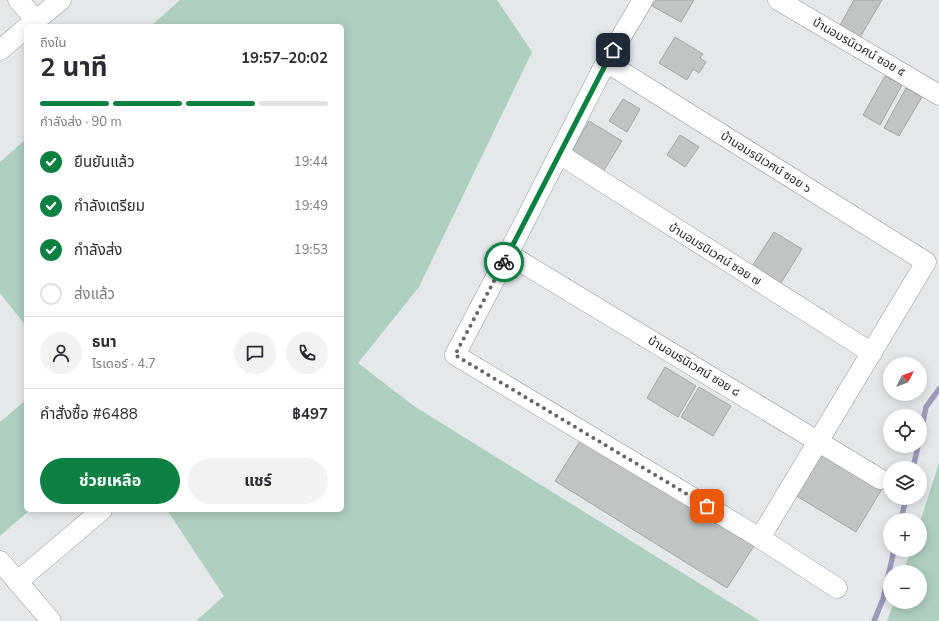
<!DOCTYPE html>
<html lang="th">
<meta charset="utf-8">
<style>
:root{--surface:#fff;--page:#f2f2f3;--text:#2b2b33;--muted:#7c7c81;--line:#e1e1e2;--accent:#0b8043}
body{margin:0;font-family:"Nunito Sans","Noto Sans Thai",sans-serif;background:var(--page);color:var(--text);height:100vh;display:flex;flex-direction:column;font-size:15px;white-space:nowrap}
*{box-sizing:border-box;margin:0}
p{font-size:13px;color:var(--muted)}
.icon{flex:none;width:22px;height:22px;fill:none;stroke:currentColor;stroke-width:2;stroke-linecap:round;stroke-linejoin:round}
.map{position:relative;flex:1;overflow:hidden}
.sheet{position:absolute;left:24px;top:24px;width:320px;height:488px;display:flex;flex-direction:column;background:var(--surface);border-radius:6px;box-shadow:0 2px 10px #0003}
.sheet>*{flex:none}
.needle{width:26px;rotate:49deg}
.fabs{position:absolute;left:883px;top:357px;display:grid;gap:8px}
.fabs a{display:grid;place-items:center;width:44px;height:44px;border-radius:50%;background:var(--surface);box-shadow:0 2px 10px #0003;font-size:20px}
.pin{position:absolute;display:grid;place-items:center;width:34px;height:34px;color:#fff;margin:-17px;border-radius:8px;box-shadow:0 2px 6px #0006}
.courier{position:absolute;display:grid;place-items:center;width:40px;height:40px;margin:-20px;border:3px solid #0b8043;border-radius:50%;background:#fff;color:#222;box-shadow:0 1px 5px #0007}
.overview em{font-style:normal;font-weight:700}
.overview div{display:flex;flex-direction:column-reverse}
.overview{display:flex;align-items:center;justify-content:space-between;height:68px;padding:0 16px}
h1{font-size:26px;font-weight:700;line-height:30px}
.bar{display:grid;grid-template-columns:repeat(4,1fr);gap:6px 4px;align-content:center;height:48px;padding:0 16px}
.bar i{height:5px;border-radius:3px;background:var(--line)}
.bar .active{background:var(--accent)}
.bar p{grid-column:span 4}
.line{display:flex;align-items:center;gap:10px;padding:0 16px;border-top:1px solid var(--line)}
.line div{flex:1}
.round{display:grid;place-items:center;flex:none;width:42px;height:42px;border-radius:21px;background:var(--page)}
ol{padding:0 16px;list-style:none}
li{display:flex;align-items:center;gap:12px;height:44px}
li p{margin-inline-start:auto}
li .icon{padding:4px;border-radius:50%;background:var(--accent);color:#fff;stroke-width:4}
li:last-child{color:var(--muted)}
li i{width:22px;height:22px;border:2px solid var(--line);border-radius:50%}
.cta{display:flex;gap:8px;margin-top:auto;padding:8px 16px}
.cta a{flex:1;height:46px;border-radius:24px;background:var(--accent);color:#fff;font-size:16px;font-weight:700;line-height:46px;text-align:center}
.cta a+a{background:var(--page);color:var(--text)}
.map>svg:first-child{display:block}
</style>
<div class="map">
<svg width="939" height="621" viewBox="0 0 939 621">
<rect width="100%" height="100%" fill="#e4e8ea"/>
<!-- green -->
<g fill="#afcfbe">
<polygon points="180,0 497,0 532,52 419,287 358,363 414,406 760,621 196,621 224,596 167,510 342,510 342,26 151,26"/>
<polygon points="26,139 26,326 0,293 0,162"/>
<polygon points="26,400 26,510 30,510 0,536 0,422"/>
<polygon points="939,463 939,621 887,621 894,602 920,602 920,572 903,572 911,550 920,550 920,522"/>
</g>
<g fill="none" stroke-linecap="round" stroke-linejoin="round">
<!-- stream -->
<g stroke="#9f99ba" stroke-width="5.5">
<polyline points="920,436 926,407 939,389"/>
<polyline points="913,468 918,446"/>
<polyline points="901,520 906,498"/>
<polyline points="874,621 883,599 894,550"/>
</g>
</g>
<!-- building -->
<g fill="#c0c4c4" stroke="#a2a6a6">
<polygon points="656,0 694,0 681,22 652,6"/>
<polygon points="854,0 882,0 859,39 839,27"/>
<polygon points="675,37 703,54 700,58 706,62 699,73 693,69 687,80 659,63"/>
<polygon points="885,76 902,85 880,125 863,115"/>
<polygon points="906,88 922,97 899,136 884,128"/>
<polygon points="623,99 640,109 627,132 609,121"/>
<polygon points="589,121 622,141 601,175 569,156"/>
<polygon points="680,135 699,147 685,167 667,155"/>
<polygon points="774,232 802,249 779,286 751,268"/>
<polygon points="665,367 696,386 678,417 647,398"/>
<polygon points="699,387 731,406 713,436 681,417"/>
<polygon points="582,438 754,546 727,588 555,481"/>
<polygon points="821,451 882,489 856,532 795,495"/>
</g>
<g fill="none" stroke-linecap="round" stroke-linejoin="round">
<defs>
<g id="minor">
<polyline points="18,0 36,20"/>
<polyline points="643,0 606,62 508,254 455,355 760,538 837,588"/>
<polyline points="778,0 939,95"/>
<polyline points="29,26 61,0"/>
<polyline points="0,50 26,28"/>
<polyline points="606,62 926,262 760,538"/>
<polyline points="559,154 872,353"/>
<polyline points="508,254 880,479"/>
<polyline points="0,561 51,621"/>
<polyline points="17,582 102,510"/>
</g>
</defs>
<!-- minor casing -->
<use href="#minor" stroke="#929698" stroke-width="21"/>
<!-- minor -->
<use href="#minor" stroke="#fff" stroke-width="20"/>
</g>
<g fill="none" stroke-linecap="round" stroke-linejoin="round">
<!-- done -->
<polyline stroke="#636566" stroke-width="4" stroke-dasharray="0 7.2" points="504,262 455,355 707,506"/>
<!-- route -->
<polyline stroke="#0b8043" stroke-width="5" points="504,262 613,50"/>
</g>
<g text-anchor="middle" dominant-baseline="central" stroke-width="3" stroke-linejoin="round" paint-order="stroke">
<!-- street labels -->
<g font-size="12" fill="#1d1e1f" stroke="#fff">
<text transform="translate(859 47) rotate(30)">บ้านอมรนิเวศน์ ซอย ๕</text>
<text transform="translate(766 162) rotate(32)">บ้านอมรนิเวศน์ ซอย ๖</text>
<text transform="translate(715 254) rotate(32)">บ้านอมรนิเวศน์ ซอย ๗</text>
<text transform="translate(694 366) rotate(31)">บ้านอมรนิเวศน์ ซอย ๘</text>
</g>
</g>
</svg>
<div class="fabs">
<a><svg class="needle" viewBox="-14 -14 28 28"><path d="M0-13l5 13h-10z" fill="#e53935"/><path d="M0 13l5-13h-10z" fill="#7c7c81"/></svg></a>
<a><svg class="icon" aria-label="locate" viewBox="0 0 24 24"><circle cx="12" cy="12" r="6"/><path d="M12 2v4M12 18v4M2 12h4M18 12h4"/></svg></a>
<a><svg class="icon" aria-label="layers" viewBox="0 0 24 24"><path d="M12 4l9 5-9 5-9-5zM3 14l9 5 9-5"/></svg></a>
<a>+</a>
<a>−</a>
</div>
<div class="pin" style="left:707px;top:506px;background:#ea580c"><svg class="icon" aria-label="bag" viewBox="0 0 24 24"><path d="M5 8h14l-1 12H6zM9 8a3 3 0 0 1 6 0"/></svg></div>
<div class="pin" style="left:613px;top:50px;background:#1f2937"><svg class="icon" aria-label="home" viewBox="0 0 24 24"><path d="M3 11l9-7 9 7M6 9v11h12V9"/></svg></div>
<div class="courier" style="left:504px;top:262px"><svg class="icon" aria-label="bike" viewBox="0 0 24 24"><circle cx="6" cy="16" r="4"/><circle cx="18" cy="16" r="4"/><path d="M6 16l4-8h5l3 8M10 8l3 8H6M13 5h3"/></svg></div>
<section class="sheet">
<div class="overview"><div><h1>2 นาที</h1><p>ถึงใน</p></div><em>19:57–20:02</em></div>
<div class="bar"><i class="active"></i><i class="active"></i><i class="active"></i><i></i><p>กำลังส่ง · 90 m</p></div>
<ol>
<li><svg class="icon" aria-label="check" viewBox="0 0 24 24"><path d="M5 12l5 5 9-10"/></svg>ยืนยันแล้ว<p>19:44</p></li>
<li><svg class="icon" aria-label="check" viewBox="0 0 24 24"><path d="M5 12l5 5 9-10"/></svg>กำลังเตรียม<p>19:49</p></li>
<li><svg class="icon" aria-label="check" viewBox="0 0 24 24"><path d="M5 12l5 5 9-10"/></svg>กำลังส่ง<p>19:53</p></li>
<li><i></i>ส่งแล้ว</li>
</ol>
<div class="line" style="height:72px"><a class="round"><svg class="icon" aria-label="person" viewBox="0 0 24 24"><circle cx="12" cy="8" r="4"/><path d="M4 21q1-7 8-7t8 7"/></svg></a><div><b>ธนา</b><p>ไรเดอร์ · 4.7</p></div><a class="round"><svg class="icon" aria-label="chat" viewBox="0 0 24 24"><path d="M4 5h16v11H9l-5 4z"/></svg></a><a class="round"><svg class="icon" aria-label="phone" viewBox="0 0 24 24"><path d="M5 4h4l2 5-3 2q2 4 5 5l2-3 5 2v4C11 20 4 13 5 4z"/></svg></a></div>
<div class="line" style="height:52px"><div>คำสั่งซื้อ #6488</div><b>฿497</b></div>
<div class="cta"><a>ช่วยเหลือ</a><a>แชร์</a></div>
</section>
</div>
